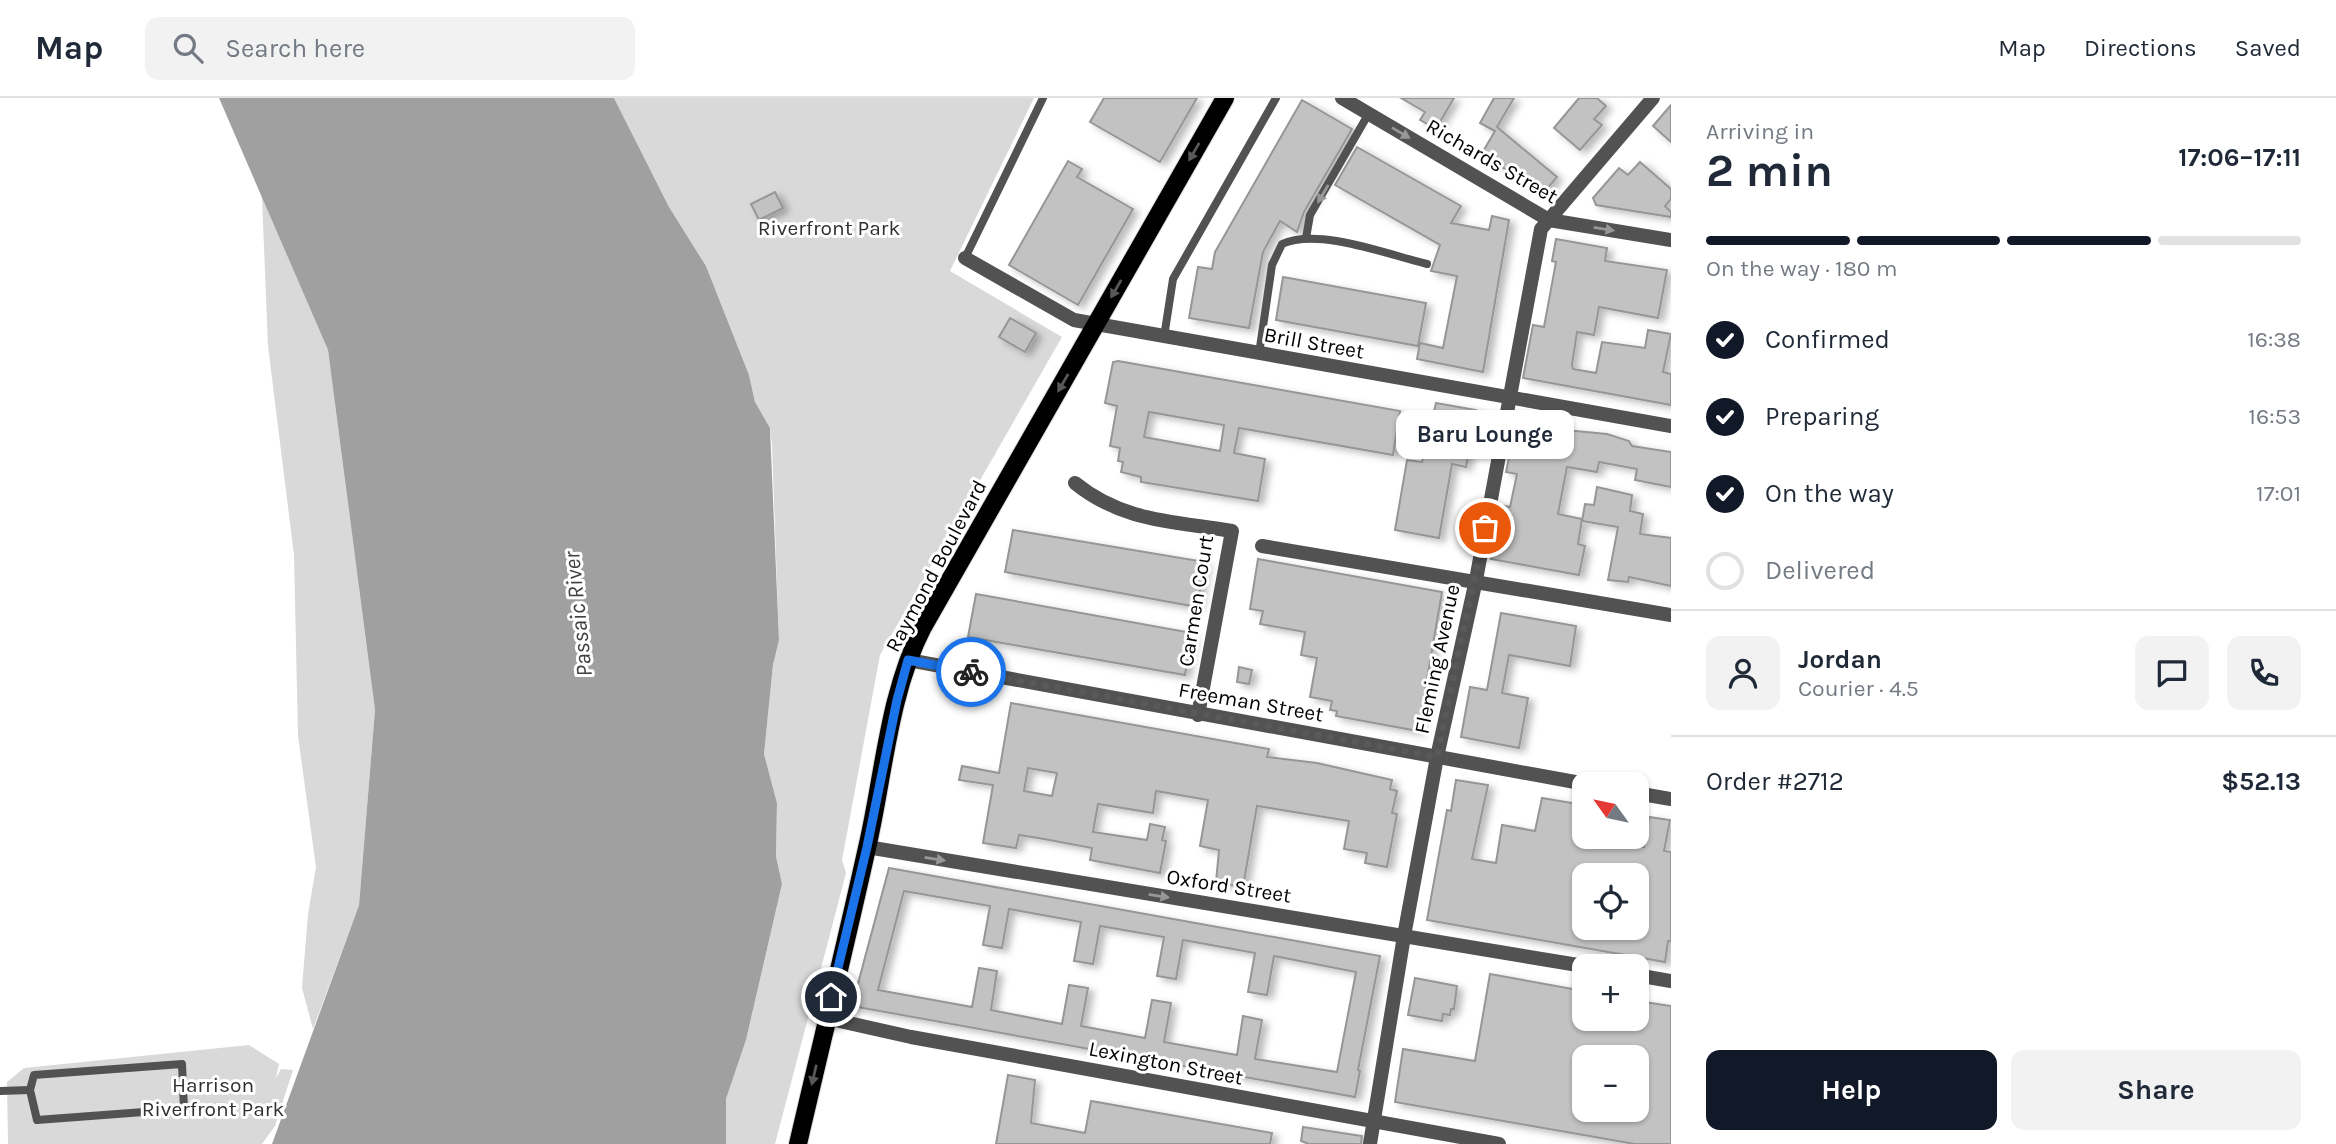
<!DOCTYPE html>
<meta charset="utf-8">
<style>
:root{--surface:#fff;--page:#f2f2f3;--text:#1f2937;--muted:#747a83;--line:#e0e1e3;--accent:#111827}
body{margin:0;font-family:Karla,sans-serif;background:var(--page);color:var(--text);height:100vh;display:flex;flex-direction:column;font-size:26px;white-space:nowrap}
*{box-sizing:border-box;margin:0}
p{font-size:23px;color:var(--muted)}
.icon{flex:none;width:38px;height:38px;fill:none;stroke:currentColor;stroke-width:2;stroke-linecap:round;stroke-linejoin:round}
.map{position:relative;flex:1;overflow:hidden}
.panel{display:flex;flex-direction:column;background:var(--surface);width:665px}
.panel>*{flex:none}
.needle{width:46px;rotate:303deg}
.tools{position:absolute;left:1572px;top:674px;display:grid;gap:14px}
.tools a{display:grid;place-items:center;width:77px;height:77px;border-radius:14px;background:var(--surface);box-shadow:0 2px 5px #0004;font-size:35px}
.pin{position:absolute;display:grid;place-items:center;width:60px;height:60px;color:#fff;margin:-30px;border:4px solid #fff;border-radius:50%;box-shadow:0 2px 7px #0007}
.courier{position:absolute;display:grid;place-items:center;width:70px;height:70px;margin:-35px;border:5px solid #1a73e8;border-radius:50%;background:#fff;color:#222;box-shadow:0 2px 9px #0007}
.bubble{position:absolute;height:49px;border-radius:14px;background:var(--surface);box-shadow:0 2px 5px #0004;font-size:23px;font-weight:700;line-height:49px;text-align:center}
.overview em{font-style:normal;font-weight:700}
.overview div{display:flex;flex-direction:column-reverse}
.overview{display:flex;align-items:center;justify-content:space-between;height:119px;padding:0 35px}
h1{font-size:46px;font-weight:700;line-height:52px}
.bar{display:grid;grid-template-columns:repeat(4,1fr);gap:10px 7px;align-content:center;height:84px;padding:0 35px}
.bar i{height:9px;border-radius:5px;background:var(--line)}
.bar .on{background:var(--accent)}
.bar p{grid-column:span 4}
.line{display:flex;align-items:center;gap:18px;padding:0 35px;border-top:2px solid var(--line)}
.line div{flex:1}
.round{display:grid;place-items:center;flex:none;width:74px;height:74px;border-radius:14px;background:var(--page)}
ol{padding:0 35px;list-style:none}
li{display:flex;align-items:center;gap:21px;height:77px}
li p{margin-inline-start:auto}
li .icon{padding:7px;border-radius:50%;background:var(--accent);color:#fff;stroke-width:4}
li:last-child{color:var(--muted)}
li i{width:38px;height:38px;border:4px solid var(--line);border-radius:50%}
.button{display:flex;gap:14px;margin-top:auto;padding:14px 35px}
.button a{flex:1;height:80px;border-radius:14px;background:var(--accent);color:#fff;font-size:28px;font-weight:700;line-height:80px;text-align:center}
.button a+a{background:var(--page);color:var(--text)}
header{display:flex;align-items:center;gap:42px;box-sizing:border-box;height:98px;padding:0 35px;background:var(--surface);border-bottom:2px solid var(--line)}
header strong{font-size:33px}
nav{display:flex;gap:38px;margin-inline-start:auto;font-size:24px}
.search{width:490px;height:63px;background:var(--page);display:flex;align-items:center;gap:18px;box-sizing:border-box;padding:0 24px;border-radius:14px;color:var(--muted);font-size:26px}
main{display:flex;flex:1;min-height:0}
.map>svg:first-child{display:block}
</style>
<header>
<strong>Map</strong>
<div class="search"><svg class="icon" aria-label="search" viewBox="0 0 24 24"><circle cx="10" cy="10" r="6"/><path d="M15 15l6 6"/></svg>Search here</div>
<nav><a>Map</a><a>Directions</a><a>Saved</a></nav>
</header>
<main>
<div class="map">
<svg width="1671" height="1046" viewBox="0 0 1671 1046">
<defs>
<filter id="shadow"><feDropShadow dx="5.5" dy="3.5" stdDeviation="3.5" flood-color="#0004"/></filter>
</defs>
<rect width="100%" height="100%" fill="#fff"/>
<!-- green -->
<g fill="#d9d9d9">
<polygon points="614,0 1034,0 950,173 1062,239 880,557 842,762 846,775 775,1046 726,1046 726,1001 746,942 782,786 776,758 777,705 764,656 773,567 779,542 772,347 770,330 755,304 749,277 706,168 669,109"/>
<polygon points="262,99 328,252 375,612 359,807 313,931 302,890 308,816 316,769 298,638 294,457 268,248"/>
<polygon points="249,947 279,966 276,980 281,971 293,972 275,1028 262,1046 8,1046 7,984 24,970"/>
</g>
<!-- water -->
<polygon fill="#a0a0a0" points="219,0 614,0 669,109 706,168 749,277 755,304 770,330 779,542 773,567 764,656 777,705 776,758 782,786 746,942 726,1001 726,1046 272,1046 359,807 375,612 328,252"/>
<!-- building -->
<g fill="#c2c2c2" stroke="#969696" stroke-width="2" fill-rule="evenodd" filter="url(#shadow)">
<polygon points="1104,0 1197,0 1160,64 1090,24"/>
<polygon points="1401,0 1454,0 1436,31 1420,22 1425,14"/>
<polygon points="1494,0 1514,0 1497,29 1557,79 1547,91 1543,93 1481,57 1495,33 1480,25"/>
<polygon points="1579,0 1597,0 1606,8 1594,21 1602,27 1580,52 1554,30"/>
<polygon points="1302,2 1352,31 1304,114 1297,134 1280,123 1263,154 1249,230 1189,220 1198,169 1212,171 1215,154"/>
<polygon points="1671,7 1671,44 1653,28"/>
<polygon points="1357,49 1461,108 1451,125 1489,132 1492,118 1509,122 1483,274 1417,261 1420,245 1443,250 1457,178 1431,173 1440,147 1335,87"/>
<polygon points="1068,63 1082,71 1077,79 1133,111 1078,207 1009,167"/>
<polygon points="1640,64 1671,91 1671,101 1665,108 1671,114 1671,119 1596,107 1593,100 1619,70 1628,77"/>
<polygon points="775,94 783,110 759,122 751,106"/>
<polygon points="1556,141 1607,150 1605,163 1667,172 1658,220 1599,209 1594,237 1577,234 1572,267 1573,271 1596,275 1602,244 1645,250 1648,232 1671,236 1663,274 1671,276 1671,307 1523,280 1533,227 1544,229 1556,164 1552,163"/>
<polygon points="1283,179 1426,205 1418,248 1276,222"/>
<polygon points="1010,220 1036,235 1025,254 999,239"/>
<path d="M1118 263 1400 313 1393 357 1239 330 1234 355 1265 361 1258 403 1141 384V379L1121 374 1123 364 1118 363 1120 350 1110 348 1117 308 1105 305 1113 264ZM1149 314 1224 327 1220 353 1144 339Z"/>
<polygon points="1436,305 1476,312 1466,369 1452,366 1439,440 1395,432 1407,362 1422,364"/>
<polygon points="1517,321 1565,332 1607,336 1629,343 1632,348 1671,354 1671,389 1635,382 1637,371 1599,364 1597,374 1567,369 1558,416 1582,421 1578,446 1585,448 1579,477 1491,461 1500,407 1510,409 1517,376 1506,374"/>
<polygon points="1597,389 1632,397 1630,413 1643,416 1640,436 1671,440 1671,488 1629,479 1628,484 1608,482 1618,429 1582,423 1585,406 1594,407"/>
<polygon points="1013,432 1205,464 1197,509 1005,474"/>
<polygon points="1258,461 1442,494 1418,633 1336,618 1337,613 1330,612 1332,603 1310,599 1317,560 1301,557 1305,534 1260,526 1263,513 1250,511"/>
<polygon points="976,496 1192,535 1185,577 968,539"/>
<polygon points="1501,515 1576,528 1570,568 1509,557 1502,595 1528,600 1519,650 1461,639 1470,589 1487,592"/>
<polygon points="1239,569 1252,572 1249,586 1237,584"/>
<path d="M1011 605 1269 651 1267 659 1317 665 1392 682 1390 691 1397 693 1392 715 1397 716 1387 769 1365 765 1367 755 1344 751 1349 723 1257 708 1243 789 1216 784 1219 752 1200 748 1208 702 1156 693 1153 715 1098 706 1093 734 1147 742 1150 726 1165 729 1162 742 1166 743 1160 775 1090 762 1092 750 1044 741 1019 737 1016 750 983 745 993 687 959 682 962 668 999 675ZM1028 670 1057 675 1052 698 1024 693Z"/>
<path d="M1456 682 1488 687 1472 761 1496 765 1502 727 1535 733 1542 700 1584 707V738H1621L1620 745 1644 749 1649 719 1670 722 1664 753 1671 754V843H1668L1665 864 1427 822 1447 712 1451 713ZM1584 777H1636V830H1584Z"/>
<path d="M889 770 1380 858 1358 972 1360 973 1355 999 852 908ZM904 793 990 808 983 847 1002 850 1009 811 1081 824 1074 863 1093 866 1100 828 1164 839 1157 878 1176 881 1183 842 1255 855 1248 894 1267 897 1274 858 1356 874 1337 974 1255 961 1262 922 1243 918 1237 957 1164 944 1171 905 1152 902 1145 940 1081 928 1088 890 1069 887 1062 926 991 912 997 873 979 870 972 909 878 892Z"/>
<path d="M1490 876 1584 893V920H1636V913L1642 914 1644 904 1671 908V1046H1635L1395 1004 1403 951 1475 963ZM1584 959H1636V1012H1584Z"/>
<polygon points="1415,880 1457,888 1454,911 1451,911 1450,917 1443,916 1442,923 1408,917"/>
<polygon points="1008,977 1035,982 1031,1025 1085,1035 1091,1003 1272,1035 1270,1046 996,1046"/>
<polygon points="1303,1029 1362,1038 1361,1046 1309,1046 1301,1043"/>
</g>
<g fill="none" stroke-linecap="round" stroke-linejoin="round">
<defs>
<path id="primary" d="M798 1046C821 947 845 849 867 750 884 677 888 597 923 529L1225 0"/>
</defs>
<!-- primary casing -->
<use href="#primary" stroke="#dbdbdb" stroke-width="20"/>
<!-- service -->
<g stroke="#525252" stroke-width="8">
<polyline points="1306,140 1310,117 1369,15"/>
<polyline points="965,160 1043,0"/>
<polyline points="1164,239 1173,181 1276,0"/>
<path d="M1259 256 1272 167 1282 146C1318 129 1389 157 1427 166"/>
<polygon points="182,966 184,1011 37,1022 30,992 34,977"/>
<polyline points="0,993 30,992"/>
</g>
<!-- minor -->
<g stroke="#525252" stroke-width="14">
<polyline points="1342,0 1549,122 1671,142"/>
<polyline points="965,160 1074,222 1671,328"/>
<path d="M1075 385C1123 424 1173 423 1232 433L1198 617"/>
<polyline points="1262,448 1671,517"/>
<polyline points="908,562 1586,686"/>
<polyline points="1636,695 1671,701"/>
<polyline points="867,749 1584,868"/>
<polyline points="1636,877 1671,883"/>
<polyline points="826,920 911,939 1499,1046"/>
<polyline points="1370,1046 1404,838 1437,659 1476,482 1541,131 1653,0"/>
</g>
<!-- primary -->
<use href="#primary" stroke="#000" stroke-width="18"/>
</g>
<!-- one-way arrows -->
<defs><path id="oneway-solid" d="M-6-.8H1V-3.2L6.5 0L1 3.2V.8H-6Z" transform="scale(1.75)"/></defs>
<g fill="#979797">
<use href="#oneway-solid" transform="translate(1401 35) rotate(31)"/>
<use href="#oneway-solid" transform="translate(1323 96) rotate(120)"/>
<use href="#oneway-solid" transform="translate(1604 131) rotate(9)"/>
<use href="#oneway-solid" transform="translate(935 761) rotate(9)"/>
<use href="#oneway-solid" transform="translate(1159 798) rotate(9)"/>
</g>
<g fill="#595959">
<use href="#oneway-solid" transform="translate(1194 54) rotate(120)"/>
<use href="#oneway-solid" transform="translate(1116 191) rotate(120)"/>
<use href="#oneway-solid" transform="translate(1063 285) rotate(120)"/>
<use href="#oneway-solid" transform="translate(814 977) rotate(103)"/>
</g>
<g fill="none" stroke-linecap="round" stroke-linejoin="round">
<!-- done -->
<polyline stroke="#595959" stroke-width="7" stroke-dasharray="0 12.6" points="971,574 1437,659 1485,430"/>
<!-- route -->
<polyline stroke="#1a73e8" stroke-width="9" points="831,899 867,749 897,602 908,562 971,574"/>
</g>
<g text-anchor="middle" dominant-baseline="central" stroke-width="6" stroke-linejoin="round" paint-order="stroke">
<!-- street labels -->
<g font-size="21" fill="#000" stroke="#fff">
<text transform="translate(1492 63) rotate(30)">Richards Street</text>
<text transform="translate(1314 245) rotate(10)">Brill Street</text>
<text transform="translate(936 468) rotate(-62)">Raymond Boulevard</text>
<text transform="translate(1196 503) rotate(-81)">Carmen Court</text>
<text transform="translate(1437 561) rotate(-78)">Fleming Avenue</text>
<text transform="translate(1251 604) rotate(10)">Freeman Street</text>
<text transform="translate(1229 788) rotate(9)">Oxford Street</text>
<text transform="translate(1166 965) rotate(11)">Lexington Street</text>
</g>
<!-- park labels -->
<g font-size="21" fill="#303030" stroke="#fff">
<text x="829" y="130">Riverfront Park</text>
<text x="213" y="987">Harrison<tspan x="213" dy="24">Riverfront Park</tspan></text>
</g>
<!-- water labels -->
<g font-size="23" font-style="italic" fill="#414141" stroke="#fff">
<text transform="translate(578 516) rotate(-96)">Passaic River</text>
</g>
</g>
</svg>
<div class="tools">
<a><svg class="needle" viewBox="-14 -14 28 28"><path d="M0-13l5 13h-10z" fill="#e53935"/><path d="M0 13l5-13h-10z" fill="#747a83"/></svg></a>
<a><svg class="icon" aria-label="locate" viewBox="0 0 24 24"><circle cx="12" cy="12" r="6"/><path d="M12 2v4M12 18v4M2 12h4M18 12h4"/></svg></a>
<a>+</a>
<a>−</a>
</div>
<div class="pin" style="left:1485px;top:430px;background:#ea580c"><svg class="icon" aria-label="bag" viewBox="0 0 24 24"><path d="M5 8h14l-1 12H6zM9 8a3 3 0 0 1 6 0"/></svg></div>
<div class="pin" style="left:831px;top:899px;background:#1f2937"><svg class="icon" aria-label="home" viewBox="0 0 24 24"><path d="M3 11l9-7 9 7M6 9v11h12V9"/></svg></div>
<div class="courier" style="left:971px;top:574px"><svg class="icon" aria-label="bike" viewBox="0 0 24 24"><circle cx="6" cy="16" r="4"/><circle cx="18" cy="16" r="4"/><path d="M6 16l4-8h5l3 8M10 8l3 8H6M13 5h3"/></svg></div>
<div class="bubble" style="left:1396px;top:312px;width:178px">Baru Lounge</div>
</div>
<section class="panel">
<div class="overview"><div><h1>2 min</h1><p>Arriving in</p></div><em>17:06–17:11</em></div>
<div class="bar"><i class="on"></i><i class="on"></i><i class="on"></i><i></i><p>On the way · 180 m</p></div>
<ol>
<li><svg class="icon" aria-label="check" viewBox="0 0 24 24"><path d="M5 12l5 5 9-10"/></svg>Confirmed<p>16:38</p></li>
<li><svg class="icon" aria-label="check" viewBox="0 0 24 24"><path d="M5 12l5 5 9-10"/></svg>Preparing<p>16:53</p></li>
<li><svg class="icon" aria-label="check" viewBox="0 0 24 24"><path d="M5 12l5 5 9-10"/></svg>On the way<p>17:01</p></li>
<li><i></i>Delivered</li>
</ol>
<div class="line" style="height:126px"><a class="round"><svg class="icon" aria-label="person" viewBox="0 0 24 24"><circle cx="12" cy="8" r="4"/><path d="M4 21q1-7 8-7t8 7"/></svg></a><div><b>Jordan</b><p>Courier · 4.5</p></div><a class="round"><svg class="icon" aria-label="chat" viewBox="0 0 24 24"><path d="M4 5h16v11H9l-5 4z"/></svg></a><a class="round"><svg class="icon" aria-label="phone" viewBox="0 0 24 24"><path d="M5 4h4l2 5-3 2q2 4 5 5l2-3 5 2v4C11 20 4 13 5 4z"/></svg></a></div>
<div class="line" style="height:91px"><div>Order #2712</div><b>$52.13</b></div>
<div class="button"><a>Help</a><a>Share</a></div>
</section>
</main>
